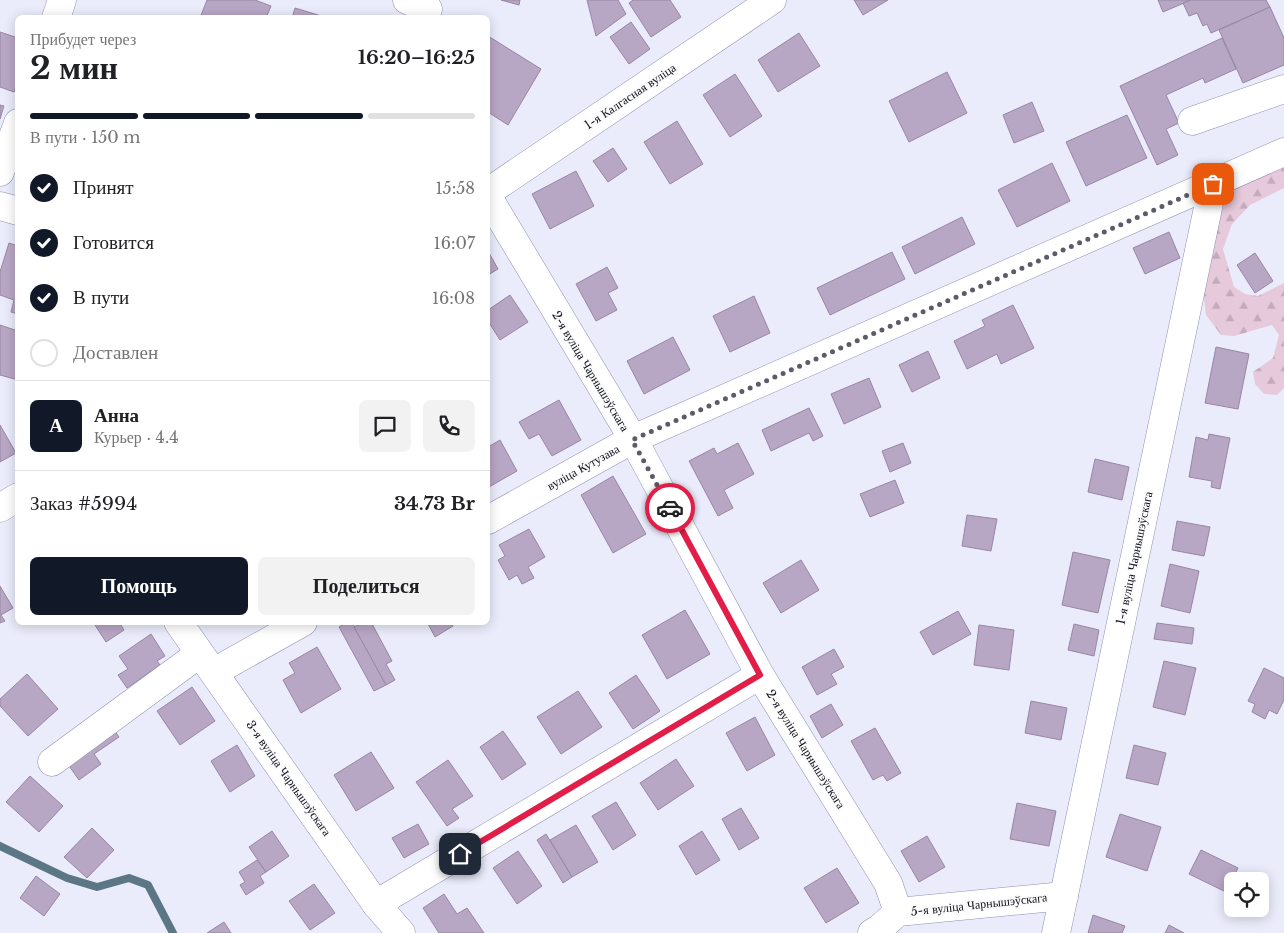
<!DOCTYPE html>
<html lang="ru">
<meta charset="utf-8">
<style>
:root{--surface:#fff;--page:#f2f2f2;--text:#202124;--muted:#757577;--line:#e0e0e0;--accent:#111827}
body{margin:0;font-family:"Libre Baskerville",serif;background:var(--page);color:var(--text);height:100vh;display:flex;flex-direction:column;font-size:19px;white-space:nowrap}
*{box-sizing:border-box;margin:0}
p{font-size:16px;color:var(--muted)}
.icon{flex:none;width:28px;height:28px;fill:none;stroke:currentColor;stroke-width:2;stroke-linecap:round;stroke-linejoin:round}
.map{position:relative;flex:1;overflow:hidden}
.drawer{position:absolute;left:15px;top:15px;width:475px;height:610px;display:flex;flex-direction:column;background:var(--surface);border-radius:8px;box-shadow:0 2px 12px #0003}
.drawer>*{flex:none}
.controls{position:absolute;left:1224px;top:872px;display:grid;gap:10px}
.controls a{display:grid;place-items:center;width:45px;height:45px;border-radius:8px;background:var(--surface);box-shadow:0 2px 12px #0003;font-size:25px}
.pin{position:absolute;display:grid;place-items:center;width:42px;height:42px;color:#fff;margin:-21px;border-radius:10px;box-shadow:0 2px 8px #0006}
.courier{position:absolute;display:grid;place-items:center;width:50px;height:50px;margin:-25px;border:4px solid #e11d48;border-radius:50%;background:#fff;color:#222;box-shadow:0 1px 6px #0007}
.overview em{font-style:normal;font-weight:800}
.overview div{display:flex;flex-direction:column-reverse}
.overview{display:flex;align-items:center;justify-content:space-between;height:85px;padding:0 15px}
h1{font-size:32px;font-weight:800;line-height:38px}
.bar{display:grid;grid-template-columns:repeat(4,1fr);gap:8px 5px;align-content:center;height:60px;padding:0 15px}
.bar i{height:6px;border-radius:4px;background:var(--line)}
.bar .active{background:var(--accent)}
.bar p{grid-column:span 4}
.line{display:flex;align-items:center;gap:12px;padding:0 15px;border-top:1px solid var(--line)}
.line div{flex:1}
.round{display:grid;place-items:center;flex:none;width:52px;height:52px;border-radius:8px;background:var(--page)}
ol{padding:0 15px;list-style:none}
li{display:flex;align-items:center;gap:15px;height:55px}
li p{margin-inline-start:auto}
li .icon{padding:5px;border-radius:50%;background:var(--accent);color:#fff;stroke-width:4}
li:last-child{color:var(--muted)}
li i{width:28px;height:28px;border:2px solid var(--line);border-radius:50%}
.cta{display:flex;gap:10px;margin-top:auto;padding:10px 15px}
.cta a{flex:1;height:58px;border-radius:8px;background:var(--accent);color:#fff;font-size:20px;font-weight:800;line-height:58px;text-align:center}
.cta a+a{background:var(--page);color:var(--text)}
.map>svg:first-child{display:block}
</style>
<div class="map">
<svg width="1284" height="933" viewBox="0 0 1284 933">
<defs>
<pattern id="forest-firs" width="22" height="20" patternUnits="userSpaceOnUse" patternTransform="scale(1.25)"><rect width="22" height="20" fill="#e6c9db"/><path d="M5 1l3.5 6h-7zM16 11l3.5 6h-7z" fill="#c4abbb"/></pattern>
</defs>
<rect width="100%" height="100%" fill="#ebecfb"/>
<!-- forest -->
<polygon fill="url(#forest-firs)" points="1284,163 1284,188 1250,205 1232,224 1223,249 1234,287 1245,294 1258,296 1284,283 1284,388 1277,395 1264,394 1255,384 1253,372 1273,358 1279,335 1272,325 1234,336 1221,335 1206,315 1203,290 1215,215 1228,193 1271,167"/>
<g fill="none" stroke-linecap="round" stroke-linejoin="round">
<!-- stream -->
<polyline stroke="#5b7785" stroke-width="8" points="0,846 67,878 97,887 129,878 148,885 173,933"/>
</g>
<!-- building -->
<g fill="#b8a6c5" stroke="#9886a5">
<polygon points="207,0 255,0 271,6 266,18 200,18"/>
<polygon points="501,0 520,0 519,5"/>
<polygon points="587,0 618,0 626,14 596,36"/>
<polygon points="633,0 670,0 681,17 651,37 629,3"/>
<polygon points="854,0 888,0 863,15"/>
<polygon points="1158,0 1191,0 1163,12"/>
<polygon points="1191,0 1266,0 1270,7 1211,33 1207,24 1203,26 1197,13 1189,16 1183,3"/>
<polygon points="1270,7 1284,38 1284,65 1243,83 1219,30"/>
<polygon points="295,8 328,18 292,18"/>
<polygon points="631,22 650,49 629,64 610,37"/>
<polygon points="0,32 18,38 18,81 14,92 0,87"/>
<polygon points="799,33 820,66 778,92 758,60"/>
<polygon points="488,36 541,69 508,125 488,112"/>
<polygon points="1222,38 1236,69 1205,83 1203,78 1166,95 1179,123 1166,129 1178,155 1157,165 1120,86"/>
<polygon points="947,72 967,113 909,142 889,101"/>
<polygon points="735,74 762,116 730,137 703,95"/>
<polygon points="1032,102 1044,131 1014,143 1003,115"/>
<polygon points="0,105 4,106 0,119"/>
<polygon points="1127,115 1147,158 1086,186 1066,142"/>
<polygon points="677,121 703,164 670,184 644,142"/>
<polygon points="613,148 627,169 608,182 593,161"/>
<polygon points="1052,163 1070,201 1017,227 998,190"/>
<polygon points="576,171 594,206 550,229 532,194"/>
<polygon points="962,217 975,244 915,274 902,247"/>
<polygon points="1169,232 1180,258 1145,274 1133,248"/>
<polygon points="9,243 18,246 18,314 11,312 14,300 0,295 0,272"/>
<polygon points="488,251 498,269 488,275"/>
<polygon points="892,252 905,279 830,315 817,288"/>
<polygon points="1255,253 1273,281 1255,293 1237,265"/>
<polygon points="607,267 618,288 608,293 617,310 596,321 576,284"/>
<polygon points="510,295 528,322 500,340 488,321 488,310"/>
<polygon points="754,296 770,333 730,352 713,316"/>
<polygon points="1013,305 1034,348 1001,364 997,354 967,369 954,341 985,326 982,320"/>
<polygon points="0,325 18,331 18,380 0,375"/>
<polygon points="673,337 690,370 644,394 627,361"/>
<polygon points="1216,347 1249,354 1238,409 1205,403"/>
<polygon points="928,351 940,378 912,392 899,365"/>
<polygon points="869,378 881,407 844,424 831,394"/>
<polygon points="559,400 581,440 552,456 539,434 529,439 519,422"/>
<polygon points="809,408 823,436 813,441 809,433 771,451 762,430"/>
<polygon points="0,425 16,453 0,462"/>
<polygon points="1209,434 1230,438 1220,489 1211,487 1212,481 1189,477 1196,437 1208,440"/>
<polygon points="500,440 517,471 489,487 488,484 488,447"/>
<polygon points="738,443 754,474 724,490 733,508 718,516 689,461 714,448 717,454"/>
<polygon points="903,443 911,463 890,472 882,451"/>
<polygon points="1095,459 1129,467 1122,500 1088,492"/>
<polygon points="613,476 646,534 613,553 581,495"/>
<polygon points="895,480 904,503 870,517 860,494"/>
<polygon points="967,515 997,519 991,551 962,546"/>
<polygon points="1177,521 1210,527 1204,556 1172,550"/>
<polygon points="529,529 545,557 528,567 534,578 522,584 517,575 509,580 498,560 505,556 499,545"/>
<polygon points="1073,552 1110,560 1098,613 1062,605"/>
<polygon points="801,560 819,590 781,613 763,583"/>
<polygon points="1170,564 1199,571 1190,613 1161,606"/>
<polygon points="0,586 13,608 1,615 5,621 0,623"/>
<polygon points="685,610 710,654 667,679 642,635"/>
<polygon points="958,611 971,634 933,655 920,632"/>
<polygon points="93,622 119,622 124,630 106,642"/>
<polygon points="348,622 352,622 386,685 374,691 339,627"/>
<polygon points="364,622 371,622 392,661 386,664 395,680 386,685 354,627"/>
<polygon points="427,622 451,622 453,626 435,637"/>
<polygon points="1157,623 1194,628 1192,644 1154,639"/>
<polygon points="1074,624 1099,630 1094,656 1068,650"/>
<polygon points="979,625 1014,630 1009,670 974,665"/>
<polygon points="151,634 165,656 157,661 160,665 127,688 118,675 128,669 119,656"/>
<polygon points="317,647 341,689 301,713 283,680 295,673 289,663"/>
<polygon points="834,649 844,667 831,674 837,684 817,695 802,667"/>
<polygon points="1164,661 1196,668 1185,715 1153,707"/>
<polygon points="1264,668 1284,678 1284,700 1277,714 1269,710 1265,719 1252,712 1255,704 1248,701"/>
<polygon points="27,674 58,709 28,736 0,706 0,699"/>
<polygon points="636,675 660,711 633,729 609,693"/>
<polygon points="192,687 215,721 180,745 157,711"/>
<polygon points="578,691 602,727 561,754 537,717"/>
<polygon points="1031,701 1067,708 1061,740 1025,733"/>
<polygon points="831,704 843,725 822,738 810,716"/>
<polygon points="755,717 775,755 747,771 726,733"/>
<polygon points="112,727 119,737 94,754 101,764 79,780 65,760"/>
<polygon points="875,728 901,773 887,781 883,775 873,780 851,741"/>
<polygon points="503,731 526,764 502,780 480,747"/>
<polygon points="237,745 255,776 230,792 211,761"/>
<polygon points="1134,745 1166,753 1158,785 1126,778"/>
<polygon points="371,752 394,788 356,811 334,775"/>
<polygon points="676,759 694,786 658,810 640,783"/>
<polygon points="448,760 473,796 452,809 459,818 447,826 416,782"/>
<polygon points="30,776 63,806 39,832 6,802"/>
<polygon points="616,802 636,835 613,850 592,816"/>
<polygon points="1017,803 1056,811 1049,846 1010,839"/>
<polygon points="741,808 759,838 739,850 722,819"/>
<polygon points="1120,814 1161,827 1147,871 1106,857"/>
<polygon points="418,824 429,844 404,858 392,838"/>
<polygon points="576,825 598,862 572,877 550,840"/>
<polygon points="92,828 114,850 87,878 64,857"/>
<polygon points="272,831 289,856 266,872 249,847"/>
<polygon points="702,831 720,860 696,875 679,846"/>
<polygon points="546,834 572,877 563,883 537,840"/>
<polygon points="927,836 945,867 919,882 901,851"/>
<polygon points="1201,850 1238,868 1226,892 1189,874"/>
<polygon points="518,851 542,886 517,904 493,868"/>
<polygon points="257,860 266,872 260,876 264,883 246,895 240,885 245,882 239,872"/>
<polygon points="837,868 859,903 826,923 804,888"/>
<polygon points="36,876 60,894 44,916 20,898"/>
<polygon points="314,884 335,913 310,930 289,901"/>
<polygon points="444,894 457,914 467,908 484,933 439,933 423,908"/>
<polygon points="1093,915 1125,926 1122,933 1088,933"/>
<polygon points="224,922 231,933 207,933"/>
<polygon points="1169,925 1184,933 1165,933"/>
</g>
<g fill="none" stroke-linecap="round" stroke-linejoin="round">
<defs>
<g id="minor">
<polyline points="407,0 428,9"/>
<polyline points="56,18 62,0"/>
<polyline points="1192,121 1284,89"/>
<polyline points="0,172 18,123"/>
<polyline points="488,192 772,0"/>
<polyline points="488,197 633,439 760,675 888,883 898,912"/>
<polyline points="0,206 18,211"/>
<polyline points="0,508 18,497"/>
<polyline points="488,520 633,439 1284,152"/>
<polyline points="178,622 376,904 401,933"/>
<polyline points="214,672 303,622"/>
<polyline points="52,762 199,654"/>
<polyline points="376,904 760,675"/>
<polyline points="872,933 880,928 898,912 1064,896"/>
<polyline points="1056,933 1213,184"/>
</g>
</defs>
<!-- minor casing -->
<use href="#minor" stroke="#8f91b3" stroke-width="29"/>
<!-- minor -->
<use href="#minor" stroke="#fff" stroke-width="28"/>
</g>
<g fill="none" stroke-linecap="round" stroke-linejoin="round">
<!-- done -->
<polyline stroke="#5b5c68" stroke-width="5" stroke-dasharray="0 9" points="670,508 632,440 1213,184"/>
<!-- route -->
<polyline stroke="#e11d48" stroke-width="6" points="460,854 760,675 670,508"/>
</g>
<g text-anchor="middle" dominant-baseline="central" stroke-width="4" stroke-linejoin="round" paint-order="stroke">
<!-- street labels -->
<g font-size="12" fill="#0d0e19" stroke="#fafbfa">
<text transform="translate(630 96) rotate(-34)">1-я Калгасная вуліца</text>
<text transform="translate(591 371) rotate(59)">2-я вуліца Чарнышэўскага</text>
<text transform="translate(583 467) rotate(-29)">вуліца Кутузава</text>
<text transform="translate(1134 558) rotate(-78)">1-я вуліца Чарнышэўскага</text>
<text transform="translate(806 749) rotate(58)">2-я вуліца Чарнышэўскага</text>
<text transform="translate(289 778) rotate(55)">3-я вуліца Чарнышэўскага</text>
<text transform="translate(979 904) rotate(-6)">5-я вуліца Чарнышэўскага</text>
</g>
</g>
</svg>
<div class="controls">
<a><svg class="icon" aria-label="locate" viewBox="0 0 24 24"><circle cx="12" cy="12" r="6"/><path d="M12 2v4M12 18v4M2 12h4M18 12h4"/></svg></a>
</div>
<div class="pin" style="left:1213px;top:184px;background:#ea580c"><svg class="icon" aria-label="bag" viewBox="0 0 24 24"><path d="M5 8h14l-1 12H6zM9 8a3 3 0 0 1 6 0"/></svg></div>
<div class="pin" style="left:460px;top:854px;background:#1f2937"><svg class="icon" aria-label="home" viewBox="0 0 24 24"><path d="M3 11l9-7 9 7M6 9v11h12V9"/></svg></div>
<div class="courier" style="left:670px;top:508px"><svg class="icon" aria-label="car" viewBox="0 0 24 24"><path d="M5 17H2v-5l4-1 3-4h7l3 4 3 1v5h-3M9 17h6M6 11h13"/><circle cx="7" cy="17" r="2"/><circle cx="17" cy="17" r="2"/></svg></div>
<section class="drawer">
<div class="overview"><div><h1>2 мин</h1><p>Прибудет через</p></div><em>16:20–16:25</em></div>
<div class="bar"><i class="active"></i><i class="active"></i><i class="active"></i><i></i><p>В пути · 150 m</p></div>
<ol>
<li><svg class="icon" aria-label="check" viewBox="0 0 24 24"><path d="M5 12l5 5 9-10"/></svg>Принят<p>15:58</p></li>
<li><svg class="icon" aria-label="check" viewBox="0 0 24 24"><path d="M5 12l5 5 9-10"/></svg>Готовится<p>16:07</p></li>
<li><svg class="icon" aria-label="check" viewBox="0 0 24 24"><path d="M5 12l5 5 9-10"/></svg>В пути<p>16:08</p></li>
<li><i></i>Доставлен</li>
</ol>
<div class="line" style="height:90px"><b class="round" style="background:var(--accent);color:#fff">А</b><div><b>Анна</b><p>Курьер · 4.4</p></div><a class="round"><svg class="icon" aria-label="chat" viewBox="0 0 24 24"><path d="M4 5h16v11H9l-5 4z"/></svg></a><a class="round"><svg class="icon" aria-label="phone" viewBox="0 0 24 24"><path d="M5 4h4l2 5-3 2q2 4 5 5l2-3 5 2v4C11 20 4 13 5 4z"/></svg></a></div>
<div class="line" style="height:65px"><div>Заказ #5994</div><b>34.73 Br</b></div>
<div class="cta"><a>Помощь</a><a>Поделиться</a></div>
</section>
</div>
